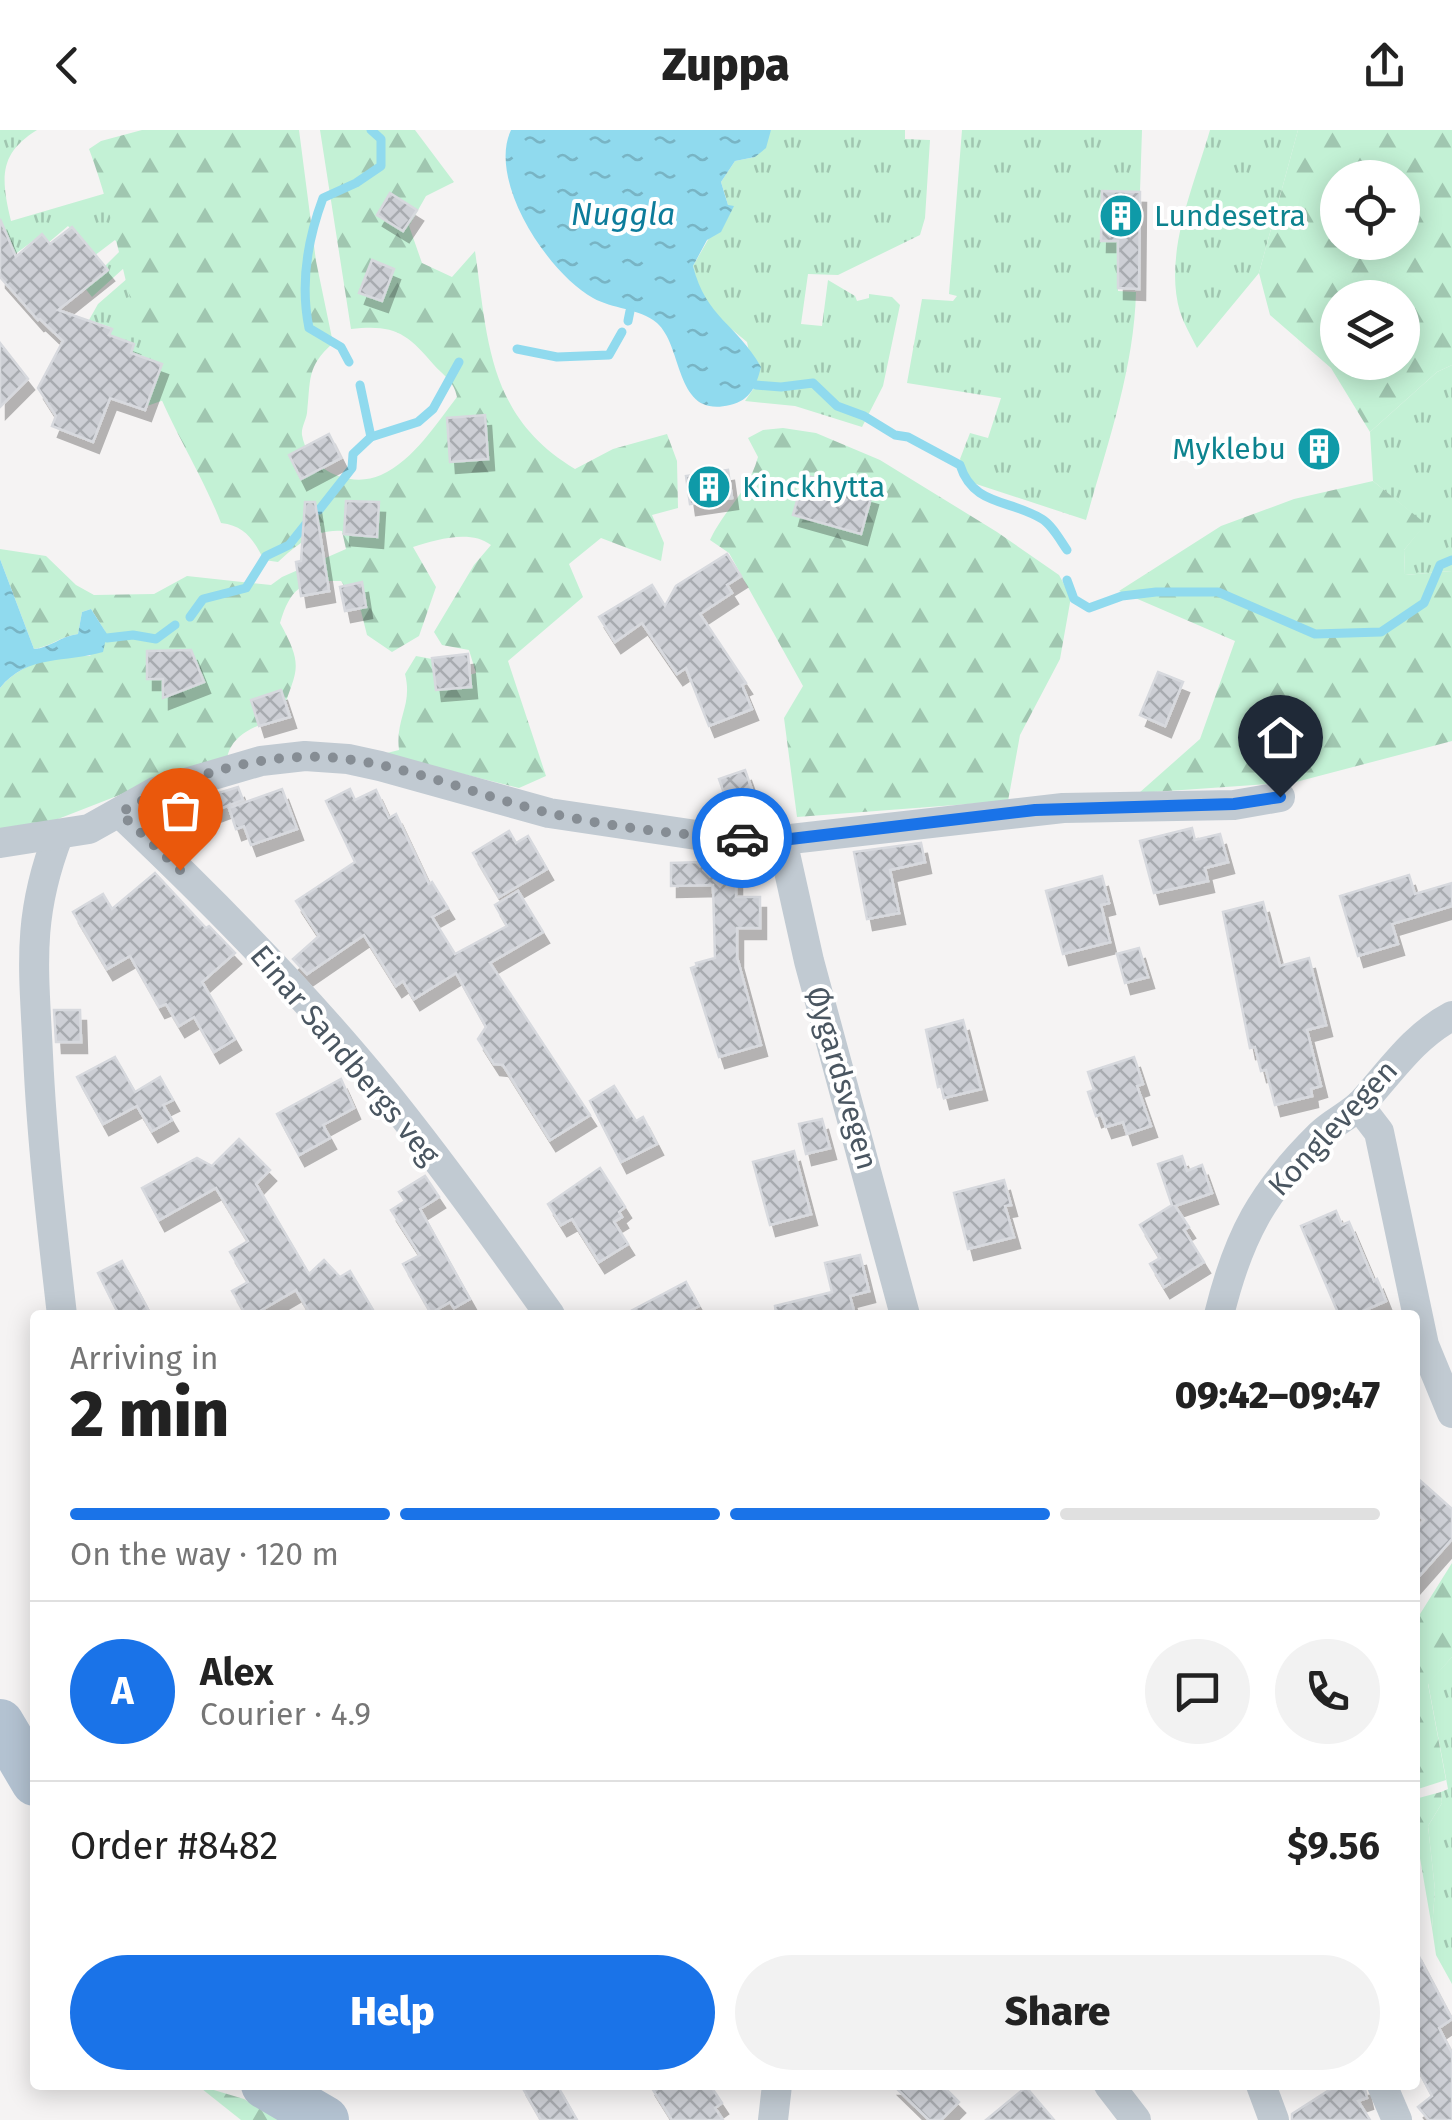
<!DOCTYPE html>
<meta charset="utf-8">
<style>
:root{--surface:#fff;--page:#f2f2f2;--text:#222;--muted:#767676;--line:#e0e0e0;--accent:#1a73e8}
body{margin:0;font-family:"Fira Sans",sans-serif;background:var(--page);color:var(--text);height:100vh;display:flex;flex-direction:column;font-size:38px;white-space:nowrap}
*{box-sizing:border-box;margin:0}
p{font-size:32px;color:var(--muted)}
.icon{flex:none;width:55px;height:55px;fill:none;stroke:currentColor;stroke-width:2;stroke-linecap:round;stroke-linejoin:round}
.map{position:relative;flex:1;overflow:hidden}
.side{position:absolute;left:30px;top:1180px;width:1390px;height:780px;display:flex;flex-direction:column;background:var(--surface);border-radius:10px;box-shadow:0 5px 25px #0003}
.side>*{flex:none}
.fabs{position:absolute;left:1320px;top:30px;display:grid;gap:20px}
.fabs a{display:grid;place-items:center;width:100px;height:100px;border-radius:50%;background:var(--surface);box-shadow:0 5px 25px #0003;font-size:50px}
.pin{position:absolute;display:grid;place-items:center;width:85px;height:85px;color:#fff;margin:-102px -42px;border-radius:50% 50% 50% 0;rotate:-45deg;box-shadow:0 0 10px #0007}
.pin .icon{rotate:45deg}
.courier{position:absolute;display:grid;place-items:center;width:100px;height:100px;margin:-50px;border:8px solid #1a73e8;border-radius:50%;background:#fff;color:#222;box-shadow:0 2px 12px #0007}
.headline em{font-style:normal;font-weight:800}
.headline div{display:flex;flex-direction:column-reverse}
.headline{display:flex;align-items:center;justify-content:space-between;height:170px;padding:0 40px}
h1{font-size:65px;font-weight:800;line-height:75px}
.bar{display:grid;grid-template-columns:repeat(4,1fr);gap:15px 10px;align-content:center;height:120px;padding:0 40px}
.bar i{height:12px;border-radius:8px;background:var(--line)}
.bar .current{background:var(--accent)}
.bar p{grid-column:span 4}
.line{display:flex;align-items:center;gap:25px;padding:0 40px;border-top:2px solid var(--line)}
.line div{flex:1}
.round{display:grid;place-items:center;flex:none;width:105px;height:105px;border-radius:52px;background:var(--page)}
.cta{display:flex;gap:20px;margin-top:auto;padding:20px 40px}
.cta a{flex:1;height:115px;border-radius:60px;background:var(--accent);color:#fff;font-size:40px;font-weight:800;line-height:115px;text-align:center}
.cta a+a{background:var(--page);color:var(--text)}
header{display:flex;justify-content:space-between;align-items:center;height:130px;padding:0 40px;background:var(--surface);font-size:45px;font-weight:800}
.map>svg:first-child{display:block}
</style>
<header><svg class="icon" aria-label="back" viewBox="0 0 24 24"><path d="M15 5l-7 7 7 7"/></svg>Zuppa<svg class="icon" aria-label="share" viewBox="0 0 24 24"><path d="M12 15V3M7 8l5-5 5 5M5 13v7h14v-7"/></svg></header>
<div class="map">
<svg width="1452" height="1990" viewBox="0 0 1452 1990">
<defs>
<pattern id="grass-tufts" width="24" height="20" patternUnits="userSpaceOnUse" patternTransform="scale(2.5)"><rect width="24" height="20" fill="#c3f1d5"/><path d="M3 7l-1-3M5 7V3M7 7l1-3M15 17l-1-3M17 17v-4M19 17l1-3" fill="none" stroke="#a0c6b0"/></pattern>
<pattern id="forest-firs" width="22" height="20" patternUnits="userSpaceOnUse" patternTransform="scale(2.5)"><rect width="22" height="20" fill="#c3f1d5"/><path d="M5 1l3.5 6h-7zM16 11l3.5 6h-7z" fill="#a0c6b0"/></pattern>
<pattern id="water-ripples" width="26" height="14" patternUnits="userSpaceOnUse" patternTransform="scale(2.5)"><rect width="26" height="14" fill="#90daee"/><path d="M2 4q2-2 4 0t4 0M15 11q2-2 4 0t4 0" fill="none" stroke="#78b4c4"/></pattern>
<pattern id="building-cross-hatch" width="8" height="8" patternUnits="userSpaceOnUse" patternTransform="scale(2.5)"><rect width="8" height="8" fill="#cdcfd5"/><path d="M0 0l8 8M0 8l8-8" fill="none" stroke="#a8abb0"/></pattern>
<filter id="shadow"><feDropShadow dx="6" dy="11" stdDeviation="0" flood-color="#0004"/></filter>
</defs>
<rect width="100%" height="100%" fill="#f5f3f3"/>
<!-- grass -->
<g fill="url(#grass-tufts)">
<path d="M0 0H37C0 23 0 46 11 91L127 57 146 118 92 167 84 157 122 119 115 110 94 126 68 96 48 113 41 105 14 125 0 107Z"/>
<polygon points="771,0 905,0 905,9 930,10 925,88 920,105 838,145 808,144 801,194 822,196 828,150 855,166 857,171 869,168 869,164 892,167 900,175 883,256 862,297 795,276 745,271 756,255 747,212 717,187 699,163 693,136 728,75 721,52 735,31 755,27"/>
<path d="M962 0H1142L1140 62 1102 61 1101 110 1118 111V161L1136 162C1134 240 1107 315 1086 390L970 352 960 329 970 303 988 308 1001 268 907 253 922 169 953 171 957 166 949 164Z"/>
<path d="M1210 0H1298L1259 143 1197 218C1191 206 1184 194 1180 182 1163 124 1194 56 1210 0Z"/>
<polygon points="152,127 195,259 147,276 162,233 131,222 108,205 110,197 89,190 98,174"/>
<polygon points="1452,235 1452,441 1405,445 1404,420 1425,394 1373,351 1370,302 1437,242"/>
<polygon points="1452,1527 1452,1854 1436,1825 1432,1798 1435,1760 1428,1696 1442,1673 1441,1662 1448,1659 1428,1553"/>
</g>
<!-- forest -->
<g fill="url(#forest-firs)" fill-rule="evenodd">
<path d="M142 0H299L316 131 333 213C306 237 311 250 307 283 306 290 301 298 302 305 308 340 350 359 381 345 414 330 436 294 457 267 454 251 445 247 434 235 407 203 394 194 351 199L320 0H415L454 52 426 66 409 96 422 133 452 147 475 121C488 211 488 287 575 339L613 319 667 304 677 331 678 378 652 385 664 413 661 431 601 408 569 434 583 467 508 531 546 646 519 658 383 624 399 620C395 588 413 576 405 544L416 526 432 529 454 550 476 543 469 520 442 515 434 502 474 435 491 415C470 399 436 410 413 417L436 457 419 506 392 522 367 505 361 481 341 451C303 450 291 456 280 493 306 540 295 540 281 587 259 595 231 603 227 629L158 650 40 696 0 704V558C20 533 58 523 90 526L105 501 91 479 82 482 78 504C61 506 50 517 34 519L0 429V419L46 426 76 455 94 465 154 464 187 446 271 455 282 447 346 419 342 401C315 399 297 415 278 432L264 430C253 409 245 396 221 393 201 341 168 293 150 240 126 167 116 90 89 19L101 11Z"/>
<path d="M1298 0H1452V235L1437 242 1370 302 1331 238 1270 185 1259 143ZM1338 48H1402V112H1338ZM1338 168H1402V232H1338Z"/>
<path d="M783 298 816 303 880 330 997 402 1059 445 1071 467 1060 529 1020 605 1008 671 797 687 784 588 803 556 729 423 710 410C725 378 748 363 758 327L748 308 763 300Z"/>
<polygon points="1373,351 1426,394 1404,420 1405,445 1452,441 1452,611 1296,652 1139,663 1200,609 1235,511 1119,461 1221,396 1294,369"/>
<polygon points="1452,1433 1452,1527 1428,1554 1446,1650 1415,1660 1415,1492"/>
<polygon points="1441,1662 1442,1673 1428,1696 1435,1760 1432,1798 1415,1699 1415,1669"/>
<polygon points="197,1955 244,1969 279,1990 241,1990"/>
</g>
<!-- water -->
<g fill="url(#water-ripples)">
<path d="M511 0H771L766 18 755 27 735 31 721 52 728 75 734 76 721 102 707 110 693 136C706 188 737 194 761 237 756 256 751 270 730 275 674 289 684 217 657 193 639 178 612 179 593 168 548 143 487 51 511 0Z"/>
<path d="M0 429 34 519C50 518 61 506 78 504L82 482 91 479 107 504 103 522C66 533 27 524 0 558Z"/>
</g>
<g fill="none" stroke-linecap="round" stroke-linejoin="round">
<!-- stream -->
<g stroke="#90daee" stroke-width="9">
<polyline points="628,191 630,181"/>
<polyline points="517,219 557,227 609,225 622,202"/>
<path d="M349 232 341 217 309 198C300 154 307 111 323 68L356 53 381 36V9L371 0"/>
<polyline points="360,255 371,307"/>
<path d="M756 255 781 257 813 253 837 276 864 286 895 305 908 307 960 335C973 376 1009 369 1042 389 1052 395 1060 410 1067 420"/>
<polyline points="319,380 352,338 353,324 371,307 418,292 433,279 459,232"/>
<polyline points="1067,450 1074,469 1089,478 1122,466 1156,462 1218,462 1315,504 1381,502 1424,473 1440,435 1452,430"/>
<polyline points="190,487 203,469 246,458 266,426 289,415 309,390"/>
<polyline points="107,508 133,505 156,509 175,495"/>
</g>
</g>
<!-- building -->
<g fill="url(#building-cross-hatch)" stroke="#d7d9de" stroke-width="2.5" filter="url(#shadow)">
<polygon points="1102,61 1140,62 1139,159 1118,158 1118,111 1101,111"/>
<polygon points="390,63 417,80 403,101 377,85"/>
<polygon points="0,89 16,127 42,104 50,114 72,97 108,140 58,180 112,199 109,205 134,214 131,223 162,234 145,280 110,268 93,312 52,296 56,286 38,258 63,211 40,189 38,190 0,147"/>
<polygon points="372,130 394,139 382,171 359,163"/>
<polygon points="0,213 28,249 0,277"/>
<polygon points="485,285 488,329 450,332 447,288"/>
<polygon points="329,304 341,328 301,349 289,325"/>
<polygon points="728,340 732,368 690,374 686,346"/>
<polygon points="804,345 872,364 861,404 793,385"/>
<polygon points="346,371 379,372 377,407 344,404"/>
<polygon points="305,372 315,372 329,461 301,466 296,432 301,431"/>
<polygon points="727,424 741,446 727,455 732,463 700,484 746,553 742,555 752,579 709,596 686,538 677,544 642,493 615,512 599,487 652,455 665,476 676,456"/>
<polygon points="362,452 366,477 345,481 340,457"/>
<polygon points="191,520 204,552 163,568 163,549 147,549 147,521"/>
<polygon points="468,524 471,557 436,560 432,528"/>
<polygon points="1158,542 1183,552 1165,596 1140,585"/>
<polygon points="281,560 290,587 259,596 251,570"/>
<polygon points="745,640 757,674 731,683 719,649"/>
<polygon points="238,657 243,670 214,681 208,666"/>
<polygon points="282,659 297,699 251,715 244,696 236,699 229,678"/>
<polygon points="350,659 355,670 376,660 389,688 396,684 429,754 432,752 448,778 432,787 455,824 507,796 495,775 518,761 543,802 490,833 590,985 550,1010 503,935 494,934 478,909 486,897 456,843 414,869 403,851 396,856 364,805 307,844 293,829 319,806 296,771 355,732 326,671"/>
<polygon points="1192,698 1195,710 1220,704 1228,732 1205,738 1208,751 1154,763 1140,711"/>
<polygon points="509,701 516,713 528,706 547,739 499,767 473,723"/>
<polygon points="921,713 925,732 890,740 899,783 867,789 854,722"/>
<polygon points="736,731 736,767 760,767 760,798 737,798 737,827 761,915 719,927 691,838 697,836 696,833 715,828 713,755 671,756 671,733"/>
<polygon points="155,743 206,798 209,796 235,823 202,852 235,909 214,922 194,887 179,896 166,874 159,877 130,826 107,839 73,782 103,764 112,779"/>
<polygon points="1409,745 1415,764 1452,753 1452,776 1392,794 1398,814 1358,826 1340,766"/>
<polygon points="1102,746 1109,773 1101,775 1110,812 1063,824 1046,761"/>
<polygon points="1263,772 1280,836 1309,828 1326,895 1307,900 1321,956 1311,959 1312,966 1275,975 1266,940 1261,941 1255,917 1250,918 1223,782"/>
<polygon points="1139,818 1148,847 1125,853 1117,824"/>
<polygon points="54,880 80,880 81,912 56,912"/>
<polygon points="963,890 981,959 944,968 941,956 938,957 926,900"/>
<polygon points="115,927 135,962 160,947 173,970 163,975 172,990 152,1001 137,976 103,994 77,947"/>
<polygon points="1134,927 1143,954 1137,956 1151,996 1127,1004 1123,992 1106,997 1101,984 1096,986 1088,962 1094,960 1088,942"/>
<polygon points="341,949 354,978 323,995 330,1008 299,1025 277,984"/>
<polygon points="614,956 636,991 643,987 657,1014 621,1032 590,971"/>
<polygon points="822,989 830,1018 806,1024 799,994"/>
<polygon points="239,1009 270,1040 256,1054 309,1144 324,1130 340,1147 350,1141 376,1185 311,1185 296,1160 253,1185 246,1185 232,1161 248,1152 230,1122 248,1111 216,1058 159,1090 142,1058 197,1028 212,1036"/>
<polygon points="794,1021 811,1084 770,1095 753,1032"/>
<polygon points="1182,1026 1187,1041 1202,1035 1212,1063 1175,1076 1189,1097 1184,1100 1204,1132 1164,1157 1150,1134 1160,1128 1140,1095 1172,1075 1158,1034"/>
<polygon points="600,1038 625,1077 619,1082 622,1087 614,1092 628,1114 599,1132 572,1089 561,1095 548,1074"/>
<polygon points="425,1046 439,1067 420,1079 470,1169 454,1178 450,1172 431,1183 403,1134 420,1125 391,1080 405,1071 399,1062"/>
<polygon points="1004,1050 1011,1075 1005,1076 1014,1107 968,1119 954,1063"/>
<polygon points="1336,1081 1342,1095 1349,1092 1374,1151 1377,1149 1386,1171 1354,1185 1339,1185 1301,1096"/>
<polygon points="860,1125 869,1161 850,1166 855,1185 776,1185 775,1176 832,1162 825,1133"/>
<polygon points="122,1131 151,1185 119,1185 98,1143"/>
<polygon points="686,1152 699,1176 682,1185 623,1185"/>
<polygon points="1415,1346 1452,1379 1452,1409 1415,1451 1415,1400 1424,1390 1415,1381"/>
<polygon points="1415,1819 1452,1889 1439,1898 1452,1923 1452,1990 1429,1990 1418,1977 1432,1966 1415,1934"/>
<polygon points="521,1955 557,1955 577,1990 541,1990"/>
<polygon points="650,1955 710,1955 722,1973 715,1978 723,1990 672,1990"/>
<polygon points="893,1955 942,1955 959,1972 941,1990 929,1990"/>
<polygon points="1337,1955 1364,1955 1367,1968 1358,1971 1370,1990 1292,1990 1292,1984"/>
<polygon points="1026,1957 1054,1990 986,1990"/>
</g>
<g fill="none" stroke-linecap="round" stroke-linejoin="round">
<!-- minor -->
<g stroke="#c1cad2" stroke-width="30">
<path d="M120 683C212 770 302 861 382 959 441 1032 496 1109 550 1185"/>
<path d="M58 706C26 789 34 840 38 925 42 1012 52 1098 62 1185"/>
<polyline points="782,710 809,831 905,1185"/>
<polyline points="0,713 89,699 155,662 261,631 305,626 348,629 380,636 549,683 703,706 782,710 1063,678 1234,675 1280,667"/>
<polyline points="1359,976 1379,1002 1424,1215 1452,1283"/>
<path d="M1219 1185C1238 1107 1262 1062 1320 1005 1333 992 1351 985 1363 972 1391 941 1414 906 1452 886"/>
<polyline points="1109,1955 1136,1990"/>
<polyline points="1261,1955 1274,1990"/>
<polyline points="1382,1955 1397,1990"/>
<polyline points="773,1990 777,1955"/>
</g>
<!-- primary -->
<g stroke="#b3c2d1" stroke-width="48">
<polyline points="0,1593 35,1652"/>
<polyline points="265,1955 325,1990"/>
</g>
</g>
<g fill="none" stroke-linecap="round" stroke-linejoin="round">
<!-- done -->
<path stroke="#868d94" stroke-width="10" stroke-dasharray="0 18" d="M180 740 120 683C185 644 270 619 346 629 409 637 482 666 545 682 609 697 677 705 742 708"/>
<!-- route -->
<polyline stroke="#1a73e8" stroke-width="12" points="742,708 782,710 1035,680 1234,674 1280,667"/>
</g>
<!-- icons -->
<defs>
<symbol id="building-disc" viewBox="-11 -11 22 22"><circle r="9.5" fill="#0f9aa8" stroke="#fff"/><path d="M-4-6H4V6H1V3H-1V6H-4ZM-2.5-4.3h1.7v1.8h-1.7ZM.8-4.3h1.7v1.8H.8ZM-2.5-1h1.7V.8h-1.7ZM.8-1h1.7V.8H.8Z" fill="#fff"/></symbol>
</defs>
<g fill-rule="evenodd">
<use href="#building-disc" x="1096" y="61" width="50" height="50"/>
<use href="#building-disc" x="1294" y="294" width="50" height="50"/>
<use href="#building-disc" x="684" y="332" width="50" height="50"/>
</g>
<g text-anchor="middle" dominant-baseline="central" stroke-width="8" stroke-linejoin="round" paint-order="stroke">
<!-- culture labels -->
<g font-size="30" fill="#0d838f" stroke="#fff" text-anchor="start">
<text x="1154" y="86">Lundesetra</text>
<text x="1286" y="319" text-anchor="end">Myklebu</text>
<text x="742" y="357">Kinckhytta</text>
</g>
<!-- street labels -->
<g font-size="30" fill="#4a5661" stroke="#fff">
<text transform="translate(345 925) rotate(50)">Einar Sandbergs veg</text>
<text transform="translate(842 948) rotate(74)">Øygardsvegen</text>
<text transform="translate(1333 998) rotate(-47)">Konglevegen</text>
</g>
<!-- water labels -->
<g font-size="32" font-style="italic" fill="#0c7c9b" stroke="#fff">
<text x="623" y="84">Nuggla</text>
</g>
</g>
</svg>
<div class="fabs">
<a><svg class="icon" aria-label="locate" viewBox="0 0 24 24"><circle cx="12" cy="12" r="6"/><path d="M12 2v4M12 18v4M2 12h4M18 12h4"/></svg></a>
<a><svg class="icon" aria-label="layers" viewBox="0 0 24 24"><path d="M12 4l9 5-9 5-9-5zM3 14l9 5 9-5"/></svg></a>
</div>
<div class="pin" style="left:180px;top:740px;background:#ea580c"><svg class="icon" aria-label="bag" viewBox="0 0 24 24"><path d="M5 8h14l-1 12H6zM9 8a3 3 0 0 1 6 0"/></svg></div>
<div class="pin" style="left:1280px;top:667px;background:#1f2937"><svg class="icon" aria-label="home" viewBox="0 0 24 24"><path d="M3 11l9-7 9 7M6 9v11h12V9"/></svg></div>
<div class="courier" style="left:742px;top:708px"><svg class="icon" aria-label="car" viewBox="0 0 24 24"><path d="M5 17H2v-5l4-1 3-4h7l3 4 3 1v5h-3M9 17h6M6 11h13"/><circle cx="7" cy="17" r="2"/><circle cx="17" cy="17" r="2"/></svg></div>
<section class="side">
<div class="headline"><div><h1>2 min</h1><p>Arriving in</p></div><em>09:42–09:47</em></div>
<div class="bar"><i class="current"></i><i class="current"></i><i class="current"></i><i></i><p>On the way · 120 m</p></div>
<div class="line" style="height:180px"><b class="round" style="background:var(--accent);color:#fff">A</b><div><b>Alex</b><p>Courier · 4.9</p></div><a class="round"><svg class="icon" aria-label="chat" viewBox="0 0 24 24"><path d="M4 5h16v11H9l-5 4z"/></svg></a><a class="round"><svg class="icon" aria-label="phone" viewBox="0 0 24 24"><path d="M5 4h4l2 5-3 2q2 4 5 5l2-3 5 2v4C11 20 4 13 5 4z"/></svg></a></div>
<div class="line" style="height:130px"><div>Order #8482</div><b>$9.56</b></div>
<div class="cta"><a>Help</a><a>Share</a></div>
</section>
</div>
